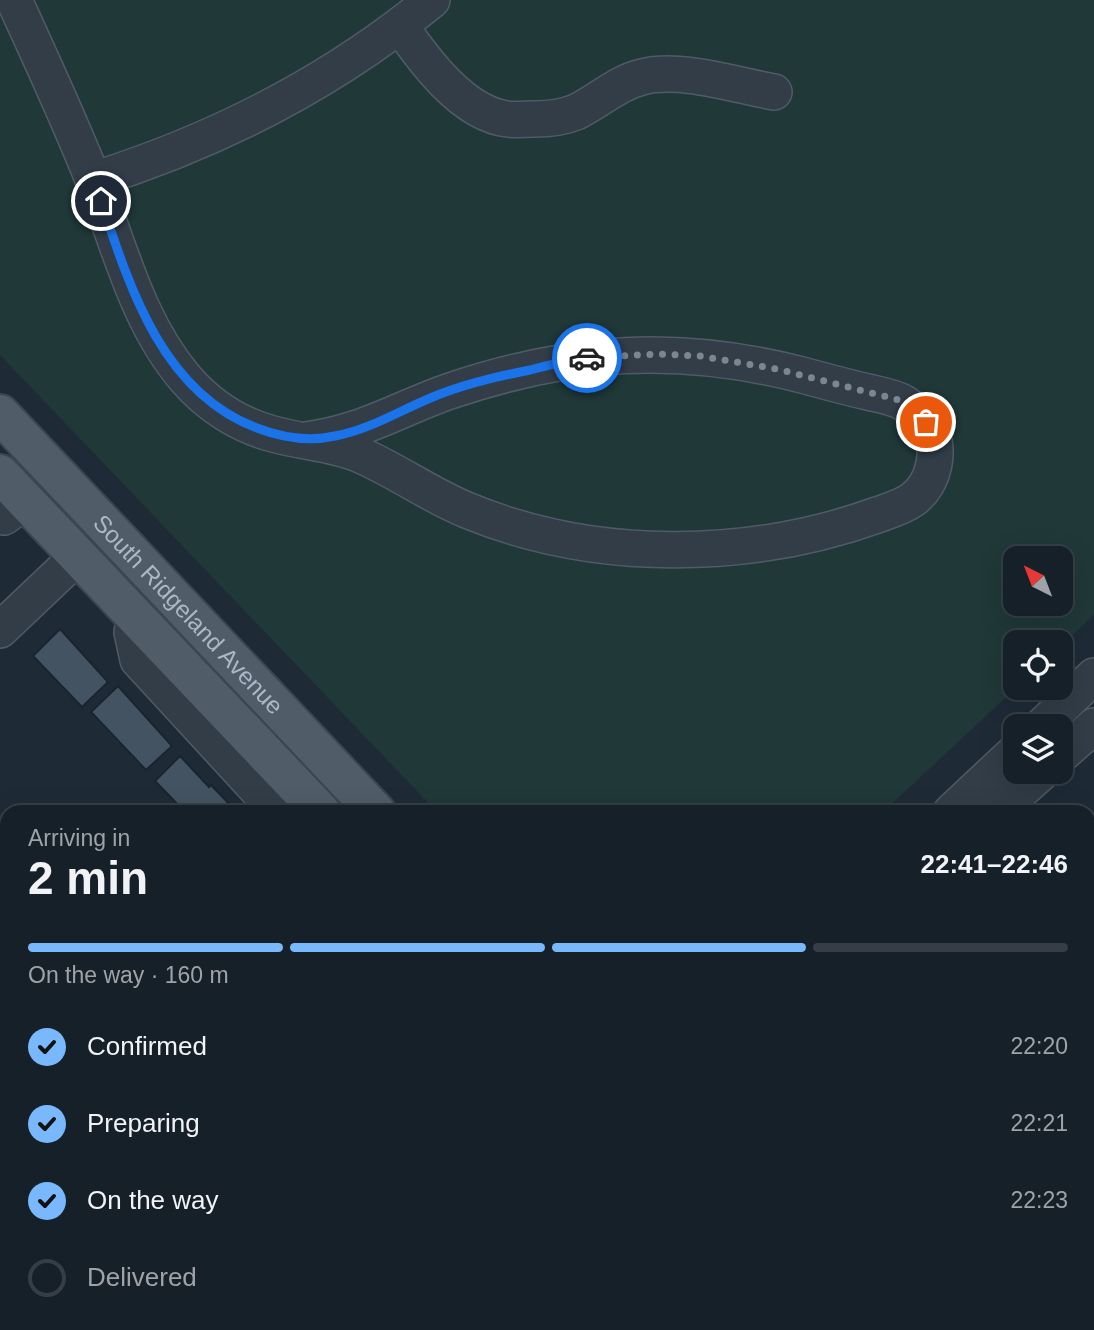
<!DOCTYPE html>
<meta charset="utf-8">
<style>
:root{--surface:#162029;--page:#1f2831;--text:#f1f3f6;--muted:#9ea3a8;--line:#353e46;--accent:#79b8fc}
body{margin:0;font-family:Helvetica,sans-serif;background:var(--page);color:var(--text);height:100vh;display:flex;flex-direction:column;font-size:26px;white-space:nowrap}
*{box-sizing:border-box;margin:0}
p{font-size:23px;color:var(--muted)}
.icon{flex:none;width:38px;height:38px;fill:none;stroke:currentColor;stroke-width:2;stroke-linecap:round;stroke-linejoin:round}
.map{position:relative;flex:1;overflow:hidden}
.side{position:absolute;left:0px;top:805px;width:1096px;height:525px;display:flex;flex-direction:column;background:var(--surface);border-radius:21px 21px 0 0;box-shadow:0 7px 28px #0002,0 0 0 2px var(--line)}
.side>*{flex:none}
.needle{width:46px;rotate:318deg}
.controls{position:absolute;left:1003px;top:546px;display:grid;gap:14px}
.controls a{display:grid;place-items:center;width:70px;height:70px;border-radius:14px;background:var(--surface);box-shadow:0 7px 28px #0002,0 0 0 2px var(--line);font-size:35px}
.pin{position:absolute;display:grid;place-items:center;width:60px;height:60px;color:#fff;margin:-30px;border:4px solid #fff;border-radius:50%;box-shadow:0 2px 7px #0007}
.courier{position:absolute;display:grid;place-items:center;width:70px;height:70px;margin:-35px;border:5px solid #1a73e8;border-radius:50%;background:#fff;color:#222;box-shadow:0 2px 9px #0007}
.headline em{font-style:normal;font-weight:600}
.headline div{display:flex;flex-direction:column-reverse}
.headline{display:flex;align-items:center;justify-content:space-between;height:119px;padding:0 28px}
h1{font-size:46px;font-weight:600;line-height:52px}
.bar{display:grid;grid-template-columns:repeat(4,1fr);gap:10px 7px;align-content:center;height:84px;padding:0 28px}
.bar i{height:9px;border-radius:5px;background:var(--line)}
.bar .active{background:var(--accent)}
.bar p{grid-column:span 4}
ol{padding:0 28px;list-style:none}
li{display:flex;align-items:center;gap:21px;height:77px}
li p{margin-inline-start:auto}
li .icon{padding:7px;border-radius:50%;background:var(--accent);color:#111;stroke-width:4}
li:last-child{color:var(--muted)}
li i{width:38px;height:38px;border:4px solid var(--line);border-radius:50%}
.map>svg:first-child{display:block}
</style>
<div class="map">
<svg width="1094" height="1330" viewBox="0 0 1094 1330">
<rect width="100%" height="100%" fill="#1e2b37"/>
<!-- green -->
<g fill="#203838" fill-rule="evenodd">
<path d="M0 0H1094V615L1061 646 1060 642H1015L1016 688 883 812H437L0 355ZM1015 558H1060V604H1015Z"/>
<polygon points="7,859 7,984 0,980 0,865"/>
<polygon points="1088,1185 1094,1185 1094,1305 1088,1304"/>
<polygon points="0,1192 7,1195 7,1250 0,1247"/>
<polygon points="186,1323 349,1323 362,1328 360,1330 204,1330"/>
</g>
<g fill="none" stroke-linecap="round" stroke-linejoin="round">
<!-- stream -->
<polyline stroke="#31495f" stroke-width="8" points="1088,1221 1094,1222"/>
</g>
<!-- building -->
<g fill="#445361" stroke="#1a242e" stroke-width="2">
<polygon points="60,629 108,682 82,707 33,656"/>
<polygon points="118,686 172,746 146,770 91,712"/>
<polygon points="180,756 209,787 211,785 237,812 185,812 155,781"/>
</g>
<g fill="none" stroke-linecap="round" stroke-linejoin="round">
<defs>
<g id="minor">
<path d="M14 0C41 59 68 117 92 177 120 246 136 320 185 378 208 405 239 425 273 434 301 442 331 443 358 454 396 470 431 496 469 511 596 563 749 561 877 515 888 511 902 507 912 500 935 484 943 445 926 422 921 415 911 408 904 403 894 397 880 395 868 392 846 387 824 381 802 375 678 343 571 350 450 391 398 409 363 433 305 440"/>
<path d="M400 26C424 60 462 113 507 119 515 120 525 119 534 119 547 119 564 117 576 112 599 101 617 83 642 77 680 67 735 85 774 92"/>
<path d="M93 180C217 141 331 83 432 0"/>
<polyline points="0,512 4,517 26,501"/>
<polyline points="136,617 132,632 138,660 278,812"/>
<polyline points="0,630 78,556"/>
<polyline points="1042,726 1094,676"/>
<polyline points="1060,756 1094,726"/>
<polyline points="951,812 1015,752"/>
<polyline points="997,812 1042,772"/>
<polyline points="1088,861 1094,855"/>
<polyline points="1088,932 1094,936"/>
<polyline points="417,1330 425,1323"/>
</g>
<g id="major">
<path id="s1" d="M0 414 376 812"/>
<polyline points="0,474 321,812"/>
<polyline points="809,1323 815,1330"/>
<polyline points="866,1323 873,1330"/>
</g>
<g id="highway">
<polyline points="0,1034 7,1037"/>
<polyline points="0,1139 7,1142"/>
<polyline points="529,1323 561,1330"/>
<polyline points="952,1323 992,1330"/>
</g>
</defs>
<!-- minor casing -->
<use href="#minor" stroke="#4f5b66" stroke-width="38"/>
<!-- major casing -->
<use href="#major" stroke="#3b4651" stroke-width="42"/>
<!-- highway casing -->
<use href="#highway" stroke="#3d4852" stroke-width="42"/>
<!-- minor -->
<use href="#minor" stroke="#323d48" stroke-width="35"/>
<!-- major -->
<use href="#major" stroke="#505c68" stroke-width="38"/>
<!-- highway -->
<use href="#highway" stroke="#6e5f4e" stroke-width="38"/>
</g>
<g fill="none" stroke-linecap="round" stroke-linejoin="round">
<!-- done -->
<polyline stroke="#7a8793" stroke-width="7" stroke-dasharray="0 12.6" points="587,358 657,354 700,356 777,369 899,400 926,422"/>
<!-- route -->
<path stroke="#1a73e8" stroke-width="9" d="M101 201C130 289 163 393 257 428 283 438 308 442 335 436 373 429 407 406 443 393 472 382 501 376 530 370 549 365 568 360 587 358"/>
</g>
<g text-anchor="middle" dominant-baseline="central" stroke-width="7" stroke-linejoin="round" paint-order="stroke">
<!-- street labels -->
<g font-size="24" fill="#acb8c5" stroke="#18222c">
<text stroke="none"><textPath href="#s1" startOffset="275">South Ridgeland Avenue</textPath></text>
</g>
</g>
</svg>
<div class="controls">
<a><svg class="needle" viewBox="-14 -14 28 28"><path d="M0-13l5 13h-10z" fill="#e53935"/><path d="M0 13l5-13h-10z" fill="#9ea3a8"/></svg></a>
<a><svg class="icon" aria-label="locate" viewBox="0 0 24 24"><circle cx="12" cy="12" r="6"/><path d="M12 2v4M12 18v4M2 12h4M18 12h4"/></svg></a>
<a><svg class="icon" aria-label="layers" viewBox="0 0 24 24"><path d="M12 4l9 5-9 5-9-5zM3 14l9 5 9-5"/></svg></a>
</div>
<div class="pin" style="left:926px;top:422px;background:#ea580c"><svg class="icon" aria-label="bag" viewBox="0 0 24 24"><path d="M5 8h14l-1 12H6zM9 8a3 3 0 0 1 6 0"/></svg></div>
<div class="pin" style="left:101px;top:201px;background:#1f2937"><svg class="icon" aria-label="home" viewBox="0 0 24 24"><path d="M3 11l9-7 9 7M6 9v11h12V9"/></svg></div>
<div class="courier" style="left:587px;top:358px"><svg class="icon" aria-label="car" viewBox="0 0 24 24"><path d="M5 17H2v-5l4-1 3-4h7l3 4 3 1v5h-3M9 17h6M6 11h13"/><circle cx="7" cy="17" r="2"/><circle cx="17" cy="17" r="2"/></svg></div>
<section class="side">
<div class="headline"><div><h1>2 min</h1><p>Arriving in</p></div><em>22:41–22:46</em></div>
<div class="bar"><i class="active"></i><i class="active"></i><i class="active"></i><i></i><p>On the way · 160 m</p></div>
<ol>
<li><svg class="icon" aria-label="check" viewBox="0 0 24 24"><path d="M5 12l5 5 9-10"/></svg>Confirmed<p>22:20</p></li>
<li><svg class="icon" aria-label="check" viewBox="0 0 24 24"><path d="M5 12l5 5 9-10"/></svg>Preparing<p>22:21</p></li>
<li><svg class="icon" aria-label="check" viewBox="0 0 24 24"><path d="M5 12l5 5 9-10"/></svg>On the way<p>22:23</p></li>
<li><i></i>Delivered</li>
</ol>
</section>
</div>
